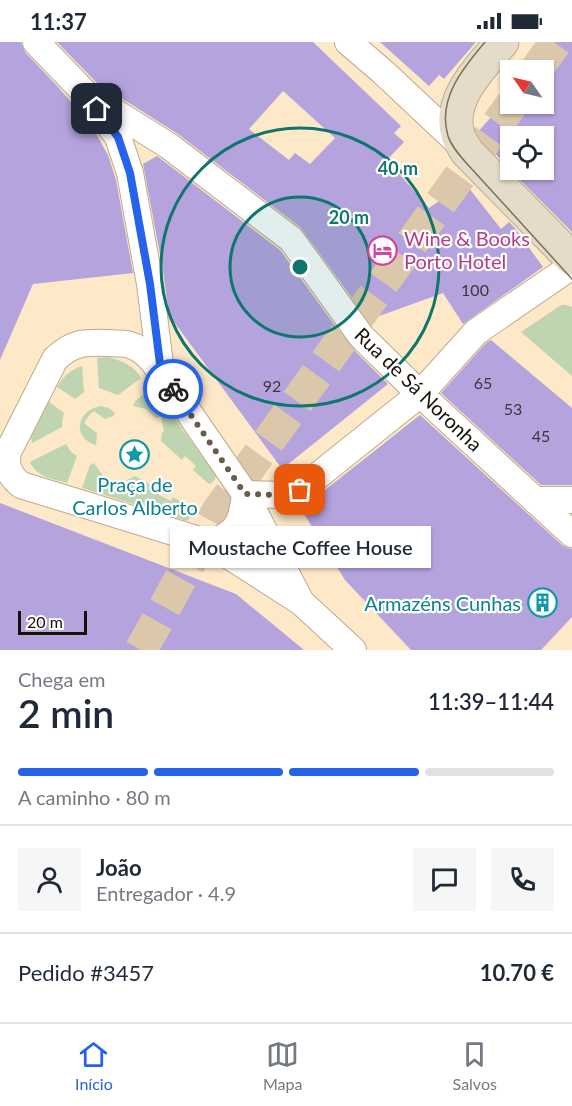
<!DOCTYPE html>
<html lang="pt">
<meta charset="utf-8">
<style>
:root{--surface:#fff;--page:#f6f6f7;--text:#1f2937;--muted:#747a83;--line:#e0e1e3;--accent:#2563eb}
body{margin:0;font-family:Lato,sans-serif;background:var(--page);color:var(--text);height:100vh;display:flex;flex-direction:column;font-size:22px;white-space:nowrap}
*{box-sizing:border-box;margin:0}
p{font-size:20px;color:var(--muted)}
.icon{flex:none;width:33px;height:33px;fill:none;stroke:currentColor;stroke-width:2;stroke-linecap:round;stroke-linejoin:round}
.map{position:relative;height:608px;overflow:hidden}
.details{display:flex;flex-direction:column;background:var(--surface);flex:1}
.details>*{flex:none}
.needle{width:39px;rotate:304deg}
.tools{position:absolute;left:500px;top:18px;display:grid;gap:12px}
.tools a{display:grid;place-items:center;width:54px;height:54px;border-radius:0px;background:var(--surface);box-shadow:0 2px 4px #0004;font-size:30px}
.scale{position:absolute;left:18px;bottom:15px;width:69px;box-sizing:border-box;padding-left:6px;border:3px solid #181106;border-top:0;font-size:16px;line-height:21px;white-space:nowrap;color:#181106;-webkit-text-stroke:4px #fff;paint-order:stroke}
.pin{position:absolute;display:grid;place-items:center;width:51px;height:51px;color:#fff;margin:-26px;border-radius:12px;box-shadow:0 3px 9px #0006}
.courier{position:absolute;display:grid;place-items:center;width:60px;height:60px;margin:-30px;border:4px solid #2563eb;border-radius:50%;background:#fff;color:#222;box-shadow:0 2px 8px #0007}
.bubble{position:absolute;height:42px;border-radius:0px;background:var(--surface);box-shadow:0 2px 4px #0004;font-size:20px;font-weight:600;line-height:42px;text-align:center}
.headline em{font-style:normal;font-weight:600}
.headline div{display:flex;flex-direction:column-reverse}
.headline{display:flex;align-items:center;justify-content:space-between;height:102px;padding:0 18px}
h1{font-size:39px;font-weight:600;line-height:45px}
.bar{display:grid;grid-template-columns:repeat(4,1fr);gap:9px 6px;align-content:center;height:72px;padding:0 18px}
.bar i{height:8px;border-radius:4px;background:var(--line)}
.bar .on{background:var(--accent)}
.bar p{grid-column:span 4}
.line{display:flex;align-items:center;gap:15px;padding:0 18px;border-top:2px solid var(--line)}
.line div{flex:1}
.round{display:grid;place-items:center;flex:none;width:63px;height:63px;border-radius:0px;background:var(--page)}
.status{display:flex;justify-content:space-between;align-items:center;height:42px;padding:0 30px;background:var(--surface);direction:ltr}
.status svg{height:16px;fill:currentColor}
.dock{display:flex;justify-content:space-around;align-items:center;height:84px;border-top:2px solid var(--line);background:var(--surface);font-size:16px;color:var(--muted)}
.dock a{display:grid;justify-items:center;gap:3px}
.dock .on{color:var(--accent)}
.map>svg:first-child{display:block}
</style>
<div class="status"><b>11:37</b><svg viewBox="0 0 49 12"><path d="M0 12V9h3v3zM5 12V6h3v6zM10 12V3h3v9zM15 12V0h3v12zM26 1h20v11H26zM47 4h2v5h-2z"/></svg></div>
<div class="map">
<svg width="572" height="608" viewBox="0 0 572 608">
<rect width="100%" height="100%" fill="#fde8c7"/>
<!-- green -->
<g fill="#bfd5b2">
<polygon points="561,263 565,263 572,265 572,334 521,290"/>
<path d="M108 315C123 319 133 323 141 336L118 353 99 346 97 316Z"/>
<path d="M82 324 84 350 75 357 57 345C63 335 70 328 82 324Z"/>
<path d="M152 346 216 433C216 437 213 441 209 442L193 428 196 424 185 414 182 418 161 399 162 391 164 389 161 375 156 376 146 367 133 364 135 359Z"/>
<polygon points="48,359 64,371 62,380 62,385 32,401 31,396"/>
<path d="M101 364 109 366 115 371 113 374 105 377 94 369 93 371 92 370 85 379V382L97 391 96 403C72 396 76 368 101 364Z"/>
<path d="M66 402 71 410 77 414 67 441C52 437 37 435 30 420Z"/>
<polygon points="94,421 103,434 112,438 113,442 127,442 127,438 135,434 160,448 159,453 171,459 173,455 193,466 190,476 187,479 82,446 90,423"/>
</g>
<!-- building -->
<g fill="#b5a3de" fill-rule="evenodd">
<polygon points="0,0 21,0 25,10 58,45 91,83 108,113 116,138 133,231 33,242 0,318"/>
<path d="M57 0H313L401 84 394 91 404 100 387 118 429 166 465 141 501 187 509 180 514 185 543 225 463 282 443 251 368 278 300 185 178 92 96 40ZM283 49 335 96 310 122 295 111 289 118 249 87Z"/>
<polygon points="380,0 476,0 444,37 439,33 429,44"/>
<polygon points="555,0 572,0 572,190 510,128 543,128 543,94 510,94 510,127 482,98 477,91 510,53 510,62 543,62 543,28 531,28"/>
<polygon points="157,114 280,208 349,303 388,342 282,427 169,273 163,228 143,122"/>
<polygon points="491,298 572,366 572,443 541,443 441,351 486,301"/>
<polygon points="420,373 562,503 568,506 572,507 572,575 541,608 411,608 345,538 301,467"/>
<polygon points="0,461 236,552 304,608 0,608"/>
</g>
<g fill="none" stroke-linecap="round" stroke-linejoin="round">
<!-- secondary-tunnel -->
<g stroke="#dbc8aa" stroke-width="33" stroke-dasharray="33 16" stroke-linecap="butt">
<polyline points="536,28 556,0"/>
<polyline points="141,608 218,469 512,62"/>
</g>
<defs>
<g id="street">
<polyline points="36,0 86,52 118,95 130,131 150,242 161,330"/>
<polyline points="348,0 383,30 465,107"/>
<polyline points="86,52 169,104 291,197 361,294 420,352 572,492"/>
<polyline points="245,452 282,453 300,448 420,352 476,290 572,224"/>
<polyline points="535,458 572,458"/>
<path d="M209 501C238 492 242 480 245 452"/>
<path d="M301 560 245 452 161 330C153 319 144 307 130 303 125 301 117 302 111 301 87 300 74 299 55 317L8 410C5 425 10 434 21 443L209 501 301 560 353 608"/>
</g>
<path id="secondary" d="M502 0C481 25 447 57 458 93 460 99 464 105 467 110L572 217"/>
</defs>
<!-- street casing -->
<use href="#street" stroke="#bfab8c" stroke-width="28"/>
<!-- secondary casing -->
<use href="#secondary" stroke="#bfab8c" stroke-width="35"/>
<!-- street -->
<use href="#street" stroke="#fff" stroke-width="26"/>
<!-- secondary -->
<use href="#secondary" stroke="#e4dcc8" stroke-width="33"/>
<!-- tram -->
<path stroke="#7d705b" stroke-width="1.5" d="M485 0C463 26 437 57 448 94 452 106 462 116 470 125L572 237"/>
</g>
<g fill="none" stroke-linecap="round" stroke-linejoin="round">
<!-- done -->
<polyline stroke="#685c4a" stroke-width="6" stroke-dasharray="0 10.8" points="173,347 245,452 282,453 300,448"/>
<!-- route -->
<polyline stroke="#2563eb" stroke-width="8" points="97,67 118,95 130,131 150,242 161,330 173,347"/>
</g>
<!-- distance rings -->
<circle cx="300" cy="225" r="70" fill="#0f766e" fill-opacity=".12"/>
<g fill="none" stroke="#0f766e" stroke-width="3">
<circle cx="300" cy="225" r="70"/>
<circle cx="300" cy="225" r="139"/>
</g>
<!-- icons -->
<defs>
<symbol id="hotel-ring" viewBox="-11 -11 22 22"><circle r="9.5" fill="#fff" stroke="#d1479c" stroke-width="1.5"/><path d="M-6-4.5h1.5V1H6V5H4.5V3h-9V5H-6ZM-4 0a1.8 1.8 0 1 1 3.6 0ZM.5 0V-2.5h3Q6-2.5 6 0Z" fill="#d1479c"/></symbol>
<symbol id="sight-ring" viewBox="-11 -11 22 22"><circle r="9.5" fill="#fff" stroke="#0f9aa8" stroke-width="1.5"/><path d="M0-6L1.8-2.2L6-1.7L2.9 1.2L3.7 5.4L0 3.3L-3.7 5.4L-2.9 1.2L-6-1.7L-1.8-2.2Z" fill="#0f9aa8"/></symbol>
<symbol id="building-ring" viewBox="-11 -11 22 22"><circle r="9.5" fill="#fff" stroke="#0f9aa8" stroke-width="1.5"/><path d="M-4-6H4V6H1V3H-1V6H-4ZM-2.5-4.3h1.7v1.8h-1.7ZM.8-4.3h1.7v1.8H.8ZM-2.5-1h1.7V.8h-1.7ZM.8-1h1.7V.8H.8Z" fill="#0f9aa8"/></symbol>
</defs>
<g fill-rule="evenodd">
<use href="#hotel-ring" x="366" y="192" width="33" height="33"/>
<use href="#sight-ring" x="118" y="396" width="33" height="33"/>
<use href="#building-ring" x="526" y="544" width="33" height="33"/>
</g>
<g text-anchor="middle" dominant-baseline="central" stroke-width="4.5" stroke-linejoin="round" paint-order="stroke">
<!-- number labels -->
<g font-size="16" fill="#3f363c">
<text x="475" y="247">100</text>
<text x="483" y="340">65</text>
<text x="272" y="343">92</text>
<text x="513" y="366">53</text>
<text x="541" y="393">45</text>
</g>
<!-- hotel labels -->
<g font-size="20" fill="#b23c85" stroke="#fff" text-anchor="start">
<text x="404" y="196">Wine &amp; Books<tspan x="404" dy="23">Porto Hotel</tspan></text>
</g>
<!-- street labels -->
<g font-size="20" fill="#181106" stroke="#fff">
<text transform="translate(419 347) rotate(44)">Rua de Sá Noronha</text>
</g>
<!-- culture labels -->
<g font-size="20" fill="#0d838f" stroke="#fff">
<text x="135" y="442">Praça de<tspan x="135" dy="23">Carlos Alberto</tspan></text>
<text x="521" y="561" text-anchor="end">Armazéns Cunhas</text>
</g>
</g>
<circle cx="300" cy="225" r="9" fill="#0f766e" stroke="#fff" stroke-width="3"/>
<g font-size="18" text-anchor="middle" font-weight="bold" fill="#0f766e" stroke="#fff" stroke-width="4.5" stroke-linejoin="round" paint-order="stroke">
<text x="398" y="133">40 m</text>
<text x="349" y="182">20 m</text>
</g>
</svg>
<div class="tools">
<a><svg class="needle" viewBox="-14 -14 28 28"><path d="M0-13l5 13h-10z" fill="#e53935"/><path d="M0 13l5-13h-10z" fill="#747a83"/></svg></a>
<a><svg class="icon" aria-label="locate" viewBox="0 0 24 24"><circle cx="12" cy="12" r="6"/><path d="M12 2v4M12 18v4M2 12h4M18 12h4"/></svg></a>
</div>
<div class="scale">20 m</div>
<div class="pin" style="left:300px;top:448px;background:#ea580c"><svg class="icon" aria-label="bag" viewBox="0 0 24 24"><path d="M5 8h14l-1 12H6zM9 8a3 3 0 0 1 6 0"/></svg></div>
<div class="pin" style="left:97px;top:67px;background:#1f2937"><svg class="icon" aria-label="home" viewBox="0 0 24 24"><path d="M3 11l9-7 9 7M6 9v11h12V9"/></svg></div>
<div class="courier" style="left:173px;top:347px"><svg class="icon" aria-label="bike" viewBox="0 0 24 24"><circle cx="6" cy="16" r="4"/><circle cx="18" cy="16" r="4"/><path d="M6 16l4-8h5l3 8M10 8l3 8H6M13 5h3"/></svg></div>
<div class="bubble" style="left:170px;top:484px;width:261px">Moustache Coffee House</div>
</div>
<section class="details">
<div class="headline"><div><h1>2 min</h1><p>Chega em</p></div><em>11:39–11:44</em></div>
<div class="bar"><i class="on"></i><i class="on"></i><i class="on"></i><i></i><p>A caminho · 80 m</p></div>
<div class="line" style="height:108px"><a class="round"><svg class="icon" aria-label="person" viewBox="0 0 24 24"><circle cx="12" cy="8" r="4"/><path d="M4 21q1-7 8-7t8 7"/></svg></a><div><b>João</b><p>Entregador · 4.9</p></div><a class="round"><svg class="icon" aria-label="chat" viewBox="0 0 24 24"><path d="M4 5h16v11H9l-5 4z"/></svg></a><a class="round"><svg class="icon" aria-label="phone" viewBox="0 0 24 24"><path d="M5 4h4l2 5-3 2q2 4 5 5l2-3 5 2v4C11 20 4 13 5 4z"/></svg></a></div>
<div class="line" style="height:78px"><div>Pedido #3457</div><b>10.70 €</b></div>
</section>
<nav class="dock">
<a class="on"><svg class="icon" aria-label="home" viewBox="0 0 24 24"><path d="M3 11l9-7 9 7M6 9v11h12V9"/></svg>Início</a>
<a><svg class="icon" aria-label="map" viewBox="0 0 24 24"><path d="M3 6l6-2 6 2 6-2v14l-6 2-6-2-6 2zM9 4v14M15 6v14"/></svg>Mapa</a>
<a><svg class="icon" aria-label="saved" viewBox="0 0 24 24"><path d="M7 4h10v16l-5-4-5 4z"/></svg>Salvos</a>
</nav>
